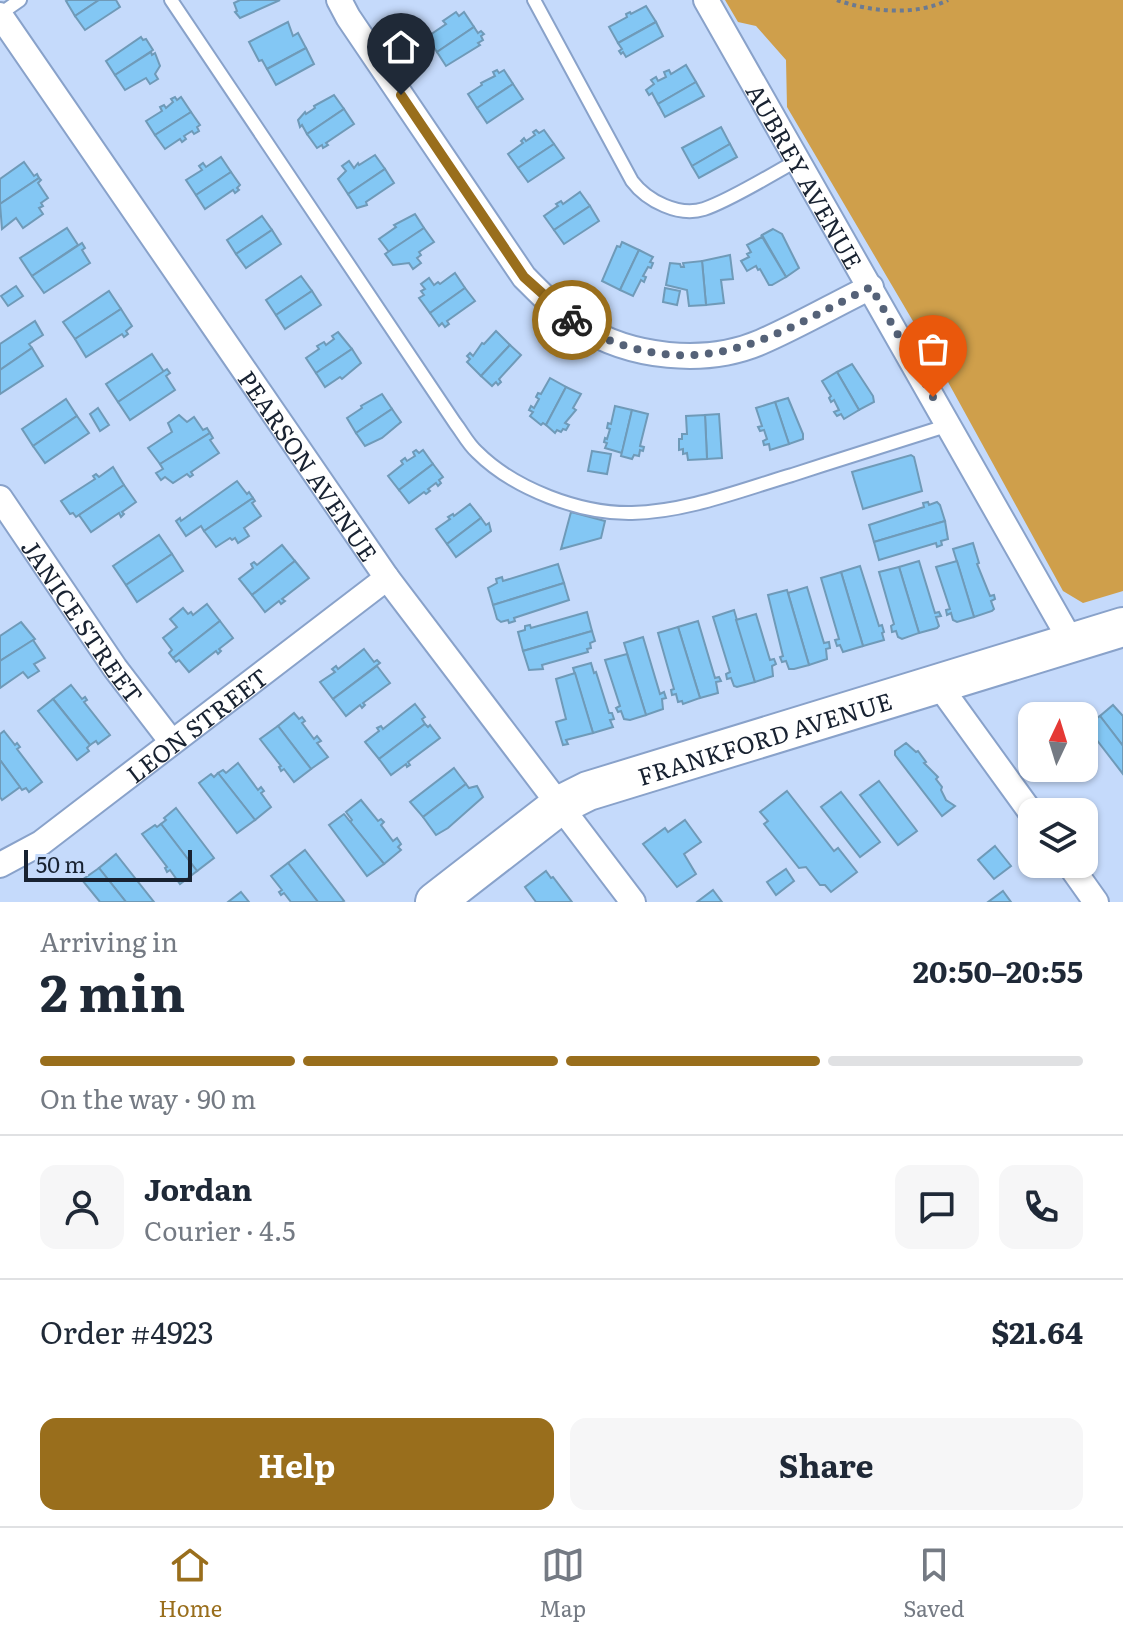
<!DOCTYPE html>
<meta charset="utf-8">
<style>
:root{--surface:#fff;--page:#f6f6f7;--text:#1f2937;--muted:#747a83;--line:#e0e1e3;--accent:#996e1c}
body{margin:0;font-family:Literata,serif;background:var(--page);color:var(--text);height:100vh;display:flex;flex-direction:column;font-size:30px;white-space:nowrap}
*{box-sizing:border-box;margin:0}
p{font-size:26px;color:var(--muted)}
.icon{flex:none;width:44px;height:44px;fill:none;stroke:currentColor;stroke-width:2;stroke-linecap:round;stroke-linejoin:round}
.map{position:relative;height:902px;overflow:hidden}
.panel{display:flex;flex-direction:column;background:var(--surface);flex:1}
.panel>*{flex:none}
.needle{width:52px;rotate:4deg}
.tools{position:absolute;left:1018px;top:702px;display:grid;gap:16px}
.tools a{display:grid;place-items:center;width:80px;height:80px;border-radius:16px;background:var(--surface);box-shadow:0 2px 6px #0004;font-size:40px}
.scale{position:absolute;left:24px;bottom:20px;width:168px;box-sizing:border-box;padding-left:8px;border:4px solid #182231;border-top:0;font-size:22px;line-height:28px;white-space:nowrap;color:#182231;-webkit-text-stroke:6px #c5dafb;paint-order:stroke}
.pin{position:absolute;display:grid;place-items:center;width:68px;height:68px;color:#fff;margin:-82px -34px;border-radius:50% 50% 50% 0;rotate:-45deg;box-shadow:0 0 8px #0007}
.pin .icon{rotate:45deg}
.courier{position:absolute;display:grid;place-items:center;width:80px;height:80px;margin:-40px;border:6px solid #996e1c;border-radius:50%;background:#fff;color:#222;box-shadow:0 2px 10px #0007}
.headline em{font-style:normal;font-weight:700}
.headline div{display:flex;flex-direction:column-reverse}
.headline{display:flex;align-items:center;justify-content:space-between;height:136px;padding:0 40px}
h1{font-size:52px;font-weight:700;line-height:60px}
.bar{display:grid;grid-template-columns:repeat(4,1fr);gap:12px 8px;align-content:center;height:96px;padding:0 40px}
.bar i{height:10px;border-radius:6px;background:var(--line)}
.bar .active{background:var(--accent)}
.bar p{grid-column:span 4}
.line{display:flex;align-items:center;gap:20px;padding:0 40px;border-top:2px solid var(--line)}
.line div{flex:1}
.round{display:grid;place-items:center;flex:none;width:84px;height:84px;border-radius:16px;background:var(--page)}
.button{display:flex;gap:16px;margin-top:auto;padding:16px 40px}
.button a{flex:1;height:92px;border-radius:16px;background:var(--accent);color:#fff;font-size:32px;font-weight:700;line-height:92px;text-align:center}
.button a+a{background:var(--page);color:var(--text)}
.dock{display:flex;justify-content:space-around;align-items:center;height:112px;border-top:2px solid var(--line);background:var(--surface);font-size:22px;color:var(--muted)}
.dock a{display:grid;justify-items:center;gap:4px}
.dock .active{color:var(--accent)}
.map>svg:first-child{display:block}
</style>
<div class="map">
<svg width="1123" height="902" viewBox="0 0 1123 902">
<rect width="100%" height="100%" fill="#c5dafb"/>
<!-- green -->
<polygon fill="#cf9f4b" points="725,0 1123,0 1123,591 1083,603 1063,591 937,362 787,107 786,60 756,26 738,22"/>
<!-- building -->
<g fill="#83c7f4" stroke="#6f9ab8" stroke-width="2">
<polygon points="68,0 99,0 75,16 66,1"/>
<polygon points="99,0 116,0 120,7 85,30 75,16"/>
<polygon points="240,0 280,0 240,18 235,12 237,11 234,3"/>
<polygon points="646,6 656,22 618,43 609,27 627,17 626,14 630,12 631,14"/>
<polygon points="456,12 459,16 464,12 474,27 437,52 427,37 446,24 443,21"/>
<polygon points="288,22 293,36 298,33 306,48 267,69 262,60 259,61 249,42"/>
<polygon points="656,22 663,36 626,57 623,52 621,54 619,51 622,49 618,43"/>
<polygon points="474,27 478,33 481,31 484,34 481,36 483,40 478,43 480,45 446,66 437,52"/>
<polygon points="141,37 143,40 146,39 153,50 115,75 106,61"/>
<polygon points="306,48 314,64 276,85 267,69"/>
<polygon points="151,52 152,55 155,53 160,66 155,74 158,79 150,84 146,78 125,90 115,75"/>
<polygon points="686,65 696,82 658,104 652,93 649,95 646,90 654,84 651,80 656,77 658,81 666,77 664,72 669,70 671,74"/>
<polygon points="497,70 499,73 504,70 513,84 477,108 468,94 482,85 481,83 495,76 493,72"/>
<polygon points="696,82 704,96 665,117 658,104"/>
<polygon points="513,84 523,99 487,123 477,108"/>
<polygon points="334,95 344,109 307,134 302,125 300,127 298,120 305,112 306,114 315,108 314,106"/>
<polygon points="175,97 177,100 181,97 191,112 155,135 146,121 162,111 160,107 164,105 166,108 173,102 171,99"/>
<polygon points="344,109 354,124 326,143 328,145 323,148 322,145 317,148 307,134"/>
<polygon points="191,112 200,125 197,127 199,131 194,134 192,131 184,136 186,139 182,142 180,139 165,149 155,135"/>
<polygon points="721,127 730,144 692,166 682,148"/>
<polygon points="536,130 539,133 544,130 554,144 518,168 508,154 523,143 521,141 524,138 526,141 535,135 533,132"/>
<polygon points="554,144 564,158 528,182 518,168"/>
<polygon points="730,144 737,157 699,178 692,166"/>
<polygon points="375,155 385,169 348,194 338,179 346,171 342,166 349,161 354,168 358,163 359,165"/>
<polygon points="221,157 231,172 196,195 186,180 202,170 199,166 203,163 206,167"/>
<polygon points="24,162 34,176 37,174 39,178 0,204 0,179"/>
<polygon points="385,169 394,183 366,202 367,205 357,208 348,194"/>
<polygon points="231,172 240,185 237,188 239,190 235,193 233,190 205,209 196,195"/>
<polygon points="39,178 41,180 38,183 48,198 41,203 43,206 39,208 43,214 23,228 16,218 2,229 0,204"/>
<polygon points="580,192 590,206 554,230 544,216 558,206 556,204 561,201 563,204"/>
<polygon points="590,206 599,221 564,244 554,230"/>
<polygon points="415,214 424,228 389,252 379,239 396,227 394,225"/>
<polygon points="262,216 272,230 236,254 227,240"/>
<polygon points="67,228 78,245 32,276 20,258"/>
<polygon points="424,228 434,242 419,252 421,255 417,258 421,263 413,269 409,263 393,265 385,254"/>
<polygon points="773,229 782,234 799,268 786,277 762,235"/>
<polygon points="272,230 281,244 246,268 236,254"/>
<polygon points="761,235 786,277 772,285 769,285 760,269 758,270 756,266 747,271 741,261 749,257 747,254 751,252 747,245 762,237"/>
<polygon points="622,242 639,250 620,290 602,281 617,246 620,247"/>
<polygon points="82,243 85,248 82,250 90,263 44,293 32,276"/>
<polygon points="639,250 653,257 650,262 653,263 651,268 648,267 643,276 646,277 644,282 641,280 633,296 620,290"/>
<polygon points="730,255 733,279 721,280 724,303 706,305 702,261"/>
<polygon points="702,261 706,305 689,306 687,290 666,285 670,263 680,264 681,267 684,267 683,263"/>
<polygon points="455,273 465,288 430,313 419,298 424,295 421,291 425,289 421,284 429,278 434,285 438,282 440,284"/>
<polygon points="301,276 312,291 276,315 266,300"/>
<polygon points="16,286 23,296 8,306 1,296"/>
<polygon points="465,288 475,301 447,321 449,324 445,327 442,323 439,326 430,313"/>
<polygon points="665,288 680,291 677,305 663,302"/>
<polygon points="109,291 121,309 75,339 63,322"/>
<polygon points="312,291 321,305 285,329 276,315"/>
<polygon points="121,309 132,326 126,331 128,334 124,337 122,334 86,357 75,339"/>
<polygon points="35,321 43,335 29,344 32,348 0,370 0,344"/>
<polygon points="496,331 510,345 481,376 467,362 470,359 467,356 470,353 473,356 482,343 484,344"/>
<polygon points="338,332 352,349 316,373 306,358 319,349 317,346 324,342 326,345 334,339 332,336"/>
<polygon points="510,345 521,355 499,379 501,382 498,385 496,382 492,386 481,376"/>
<polygon points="32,348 43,366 0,394 0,370"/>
<polygon points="352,349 361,363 342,379 340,377 325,387 316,373"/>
<polygon points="152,354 164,372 118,402 106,384"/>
<polygon points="852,364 873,396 874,402 859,410 837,372"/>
<polygon points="167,369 170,373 166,376 175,390 130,420 118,402"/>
<polygon points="837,372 859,410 844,419 841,414 837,416 834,412 839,410 834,400 831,402 829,398 831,396 822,381"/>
<polygon points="550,378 566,387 546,425 543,423 541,425 530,416 533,412 529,410 531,406 534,408 539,399 536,397 538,393 541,394"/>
<polygon points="566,387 581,394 573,408 576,410 565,423 569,425 566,430 563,429 561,432 557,430 555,433 546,425"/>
<polygon points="382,394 392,409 356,433 347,418 362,408 361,406"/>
<polygon points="788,398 803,434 803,439 789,444 775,402"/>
<polygon points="66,399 77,416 33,446 22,429"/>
<polygon points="775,402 789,444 770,450 769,444 764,445 763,441 767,439 764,430 760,431 758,427 762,426 756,408"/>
<polygon points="615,406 632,410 622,453 605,448 607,443 604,442 605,438 607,439 610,429 607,428 608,423 611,424"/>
<polygon points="98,408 109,425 100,431 90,414"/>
<polygon points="392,409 401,422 382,438 365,446 356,433"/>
<polygon points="632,410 648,414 640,446 644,447 643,451 640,450 639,456 634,455 632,459 621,456"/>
<polygon points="719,414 722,458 707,459 705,415"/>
<polygon points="179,415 187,422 194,417 203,430 207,428 210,433 160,464 148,448 172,432 168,423"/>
<polygon points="705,415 707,459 688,460 687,453 683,454 683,449 679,450 679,439 682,439 682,434 687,434 686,416"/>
<polygon points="77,416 89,433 45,463 33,446"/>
<polygon points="210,433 213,438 210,440 219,453 191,472 193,475 190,477 187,474 173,483 165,477 161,480 156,473 163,469 160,464"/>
<polygon points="416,450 419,453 423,450 433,464 399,490 388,476 403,464 401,461 405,458 407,461 415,456 413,452"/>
<polygon points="592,451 611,454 607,474 588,471"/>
<polygon points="911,455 914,457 922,491 863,509 852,472"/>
<polygon points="433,464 443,477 439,480 441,483 438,486 436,483 428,489 430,491 426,494 424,492 409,503 399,490"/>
<polygon points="113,467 124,485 76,517 73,513 70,514 61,501 95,479 93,476 96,474 99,477"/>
<polygon points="237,481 247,494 249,492 253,498 204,531 201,526 186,536 176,521 180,518 181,521"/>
<polygon points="124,485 136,502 122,512 124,514 121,517 119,513 91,532 79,515"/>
<polygon points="253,498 255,501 252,503 261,516 244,528 249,536 238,543 235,538 232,540 230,538 216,547 204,531"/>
<polygon points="928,502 929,505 937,502 940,505 945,521 874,542 869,525 924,507 923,503"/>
<polygon points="470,504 481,518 447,544 436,529 450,519 448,517 453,514 454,516"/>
<polygon points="571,512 605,521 601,538 561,549"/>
<polygon points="481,518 486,525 489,523 491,531 456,557 447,544"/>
<polygon points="945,521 948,539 941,541 942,545 937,547 936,543 879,560 874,542"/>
<polygon points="159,535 172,554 126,585 113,566"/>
<polygon points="973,543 979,563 977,564 990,596 994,595 995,599 991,601 994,609 992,611 974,617 953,549"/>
<polygon points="282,545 295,561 252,595 239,579 253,568 251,564 254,562 257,565"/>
<polygon points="172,554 183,571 137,602 126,585"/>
<polygon points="295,561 309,578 282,599 285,601 281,604 279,601 265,612 252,595"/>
<polygon points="919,561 935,613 939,612 941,616 936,617 939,626 937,628 919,633 899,567"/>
<polygon points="957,561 974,617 957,622 953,620 951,613 947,615 946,610 950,609 936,567"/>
<polygon points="558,564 564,583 493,605 488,588 497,583 496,579 502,577 503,581"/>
<polygon points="860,566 879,626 882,625 884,632 882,633 884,640 863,646 841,572"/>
<polygon points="899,567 919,633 902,639 898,637 896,631 892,632 891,626 894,624 879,572"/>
<polygon points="841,572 863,646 843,652 840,645 837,646 835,640 839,639 821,578"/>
<polygon points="564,583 569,600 514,618 515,621 509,623 508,620 501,622 497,619 493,605"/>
<polygon points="807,587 824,643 829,642 830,648 826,649 827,659 809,665 788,593"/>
<polygon points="787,590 809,665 794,669 789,669 786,661 782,662 780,657 783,656 768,595"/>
<polygon points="207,604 220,621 173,658 169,653 172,650 163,638 177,627 170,619 183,608 188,614 191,612 193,615"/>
<polygon points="734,610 755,682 737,687 734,686 731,678 727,679 726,674 730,672 713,617"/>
<polygon points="587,612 592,631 523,651 518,632 525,630 525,626 530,625 531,628"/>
<polygon points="756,614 770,660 774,659 776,664 772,666 773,676 755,682 736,620"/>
<polygon points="220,621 233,638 219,649 221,651 218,654 216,651 189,672 179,660 176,662 173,658"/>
<polygon points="698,621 715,678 719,677 721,681 716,682 718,693 700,698 678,627"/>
<polygon points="21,622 35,639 0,661 0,636"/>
<polygon points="678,627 700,698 683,704 682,701 678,702 676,694 672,695 671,690 674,689 658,633"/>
<polygon points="592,631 595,641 590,643 591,648 587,649 588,652 542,665 543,669 529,670 523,651"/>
<polygon points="643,637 660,694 664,692 666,698 662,699 663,709 646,715 624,643"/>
<polygon points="33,640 45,658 34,664 39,671 28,678 23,672 0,688 0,661"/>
<polygon points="364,649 374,662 377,660 380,663 333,699 320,682 335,672 332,669 336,666 338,669"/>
<polygon points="627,654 646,715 630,720 624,719 621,711 618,712 616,708 620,706 605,660"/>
<polygon points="591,663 594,673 596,672 609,713 612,713 614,719 610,720 613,727 593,733 573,668"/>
<polygon points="377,666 390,683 363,703 365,705 362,708 360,705 346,716 333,699"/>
<polygon points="575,673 593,733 566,740 568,744 563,745 556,722 566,719 556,679"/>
<polygon points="71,685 82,699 85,697 87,700 84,702 110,735 98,744 96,741 90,745 53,699"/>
<polygon points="53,699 90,745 87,748 89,751 77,760 38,711"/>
<polygon points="415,704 425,717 422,719 425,724 379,759 365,742 379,731 377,728 381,726 383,729"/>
<polygon points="1113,705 1123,716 1123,746 1100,716"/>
<polygon points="294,713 299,719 302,717 305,721 302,723 314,739 317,736 321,741 317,743 328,757 311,769 278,726"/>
<polygon points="1100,716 1123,746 1123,774 1086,726"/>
<polygon points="425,724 428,727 430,725 440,738 408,762 410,765 407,767 406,764 391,775 379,759"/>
<polygon points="278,726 311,769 294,782 284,769 281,771 279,767 281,766 260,739"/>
<polygon points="4,731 15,745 17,743 20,747 17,749 42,782 29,792 26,788 22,790 0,760 0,734"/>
<polygon points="906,743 916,752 918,751 926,762 924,763 938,777 936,779 942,787 941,790 946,800 955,806 942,816 895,755 895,751"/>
<polygon points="1084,750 1092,764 1074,778 1067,768 1063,772 1060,768 1084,768"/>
<polygon points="0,760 20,787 2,800 0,797"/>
<polygon points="238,763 258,790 261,787 264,791 261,793 271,807 255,820 218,773 223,770 226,773"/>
<polygon points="454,768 466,784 423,817 410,802"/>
<polygon points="218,773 255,820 237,833 199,783 211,774 214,777"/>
<polygon points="879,781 917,831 898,845 860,795"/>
<polygon points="466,784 469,788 477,786 483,797 448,828 436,835 423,817"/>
<polygon points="787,791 834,851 838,848 857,872 831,892 825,885 820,885 806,867 799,868 764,824 768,821 760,812"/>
<polygon points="841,792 880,842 860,857 821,807"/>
<polygon points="361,800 378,821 381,819 384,822 381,825 393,841 397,838 401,844 398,847 401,850 384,864 350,822 352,820 346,812"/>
<polygon points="176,808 214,858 197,871 161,824 166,820 164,818"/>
<polygon points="344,814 384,864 367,876 329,825"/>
<polygon points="685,820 701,842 684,854 696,874 677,887 643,844 665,828 668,832"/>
<polygon points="161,824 197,871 180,884 170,870 167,872 165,868 167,867 142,834 155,825 157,827"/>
<polygon points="995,846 1011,866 994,879 978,860"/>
<polygon points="305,850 344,901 342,902 318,902 288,863"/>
<polygon points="116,854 154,902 126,902 99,868"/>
<polygon points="288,863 318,902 291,902 284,893 281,895 279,892 282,890 271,876"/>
<polygon points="99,868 126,902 100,902 82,880"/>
<polygon points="786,869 794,881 776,895 767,882"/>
<polygon points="546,871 551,878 553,877 572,902 536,902 525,887"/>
<polygon points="713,890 722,902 697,902"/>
<polygon points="1003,891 1011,902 988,902"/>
<polygon points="241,892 249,902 228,902"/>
</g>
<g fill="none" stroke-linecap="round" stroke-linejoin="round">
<defs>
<g id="lane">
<path d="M171 0 455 423C462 432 468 444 477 452 514 489 580 514 632 513 686 512 741 490 792 475 844 458 896 442 949 425"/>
<path d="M534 0 632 181C647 201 679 217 704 209 731 200 772 174 798 160"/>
<polyline points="0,14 20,0"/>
</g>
<g id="street">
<path d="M339 0 348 17 524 277C541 294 558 312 579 325 630 358 705 366 761 342 798 326 834 305 871 287"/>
<path id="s1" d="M706 0 1072 643"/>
<path id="s2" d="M0 15 387 578 633 902"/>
<path id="s3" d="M0 498 115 668 171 741"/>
<polyline points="938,684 1032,814"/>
<polyline points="1069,864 1096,902"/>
<path id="s4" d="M0 865 41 843 387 578"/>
</g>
<g id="primary">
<path id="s5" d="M435 902 560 805 588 791 1123 627"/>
</g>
</defs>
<!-- lane casing -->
<use href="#lane" stroke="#89a2ca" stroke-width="16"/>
<!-- street casing -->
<use href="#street" stroke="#89a2ca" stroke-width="28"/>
<!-- primary casing -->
<use href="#primary" stroke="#89a2ca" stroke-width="42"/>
<!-- path -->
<path stroke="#6b7a92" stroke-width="4" stroke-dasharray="4 4" stroke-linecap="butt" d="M837 0C870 12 917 16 948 0"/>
<!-- lane -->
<use href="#lane" stroke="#fff" stroke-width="12"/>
<!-- street -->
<use href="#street" stroke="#fff" stroke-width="24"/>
<!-- primary -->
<use href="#primary" stroke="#fff" stroke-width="38"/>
</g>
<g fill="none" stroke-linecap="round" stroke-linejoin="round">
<!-- done -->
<path stroke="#556278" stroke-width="8" stroke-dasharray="0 14.4" d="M572 320C591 334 611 342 633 348 724 374 793 325 871 287L933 397"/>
<!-- route -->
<polyline stroke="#996e1c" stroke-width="10" points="401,95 524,277 572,320"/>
</g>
<g text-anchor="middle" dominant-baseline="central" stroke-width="8" stroke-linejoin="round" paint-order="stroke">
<!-- street labels -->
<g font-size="24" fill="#182231" stroke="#c5dafb">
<text stroke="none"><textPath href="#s1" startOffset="202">AUBREY AVENUE</textPath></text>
<text stroke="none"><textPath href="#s2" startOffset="546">PEARSON AVENUE</textPath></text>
<text stroke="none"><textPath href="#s3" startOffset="148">JANICE STREET</textPath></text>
<text stroke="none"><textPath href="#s4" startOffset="242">LEON STREET</textPath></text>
<text stroke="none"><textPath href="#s5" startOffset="374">FRANKFORD AVENUE</textPath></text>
</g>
</g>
</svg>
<div class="tools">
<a><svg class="needle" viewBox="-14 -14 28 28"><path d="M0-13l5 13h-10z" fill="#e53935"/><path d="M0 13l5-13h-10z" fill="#747a83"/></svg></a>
<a><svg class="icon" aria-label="layers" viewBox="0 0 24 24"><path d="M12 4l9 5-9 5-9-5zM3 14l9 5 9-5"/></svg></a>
</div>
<div class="scale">50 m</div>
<div class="pin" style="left:933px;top:397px;background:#ea580c"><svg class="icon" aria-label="bag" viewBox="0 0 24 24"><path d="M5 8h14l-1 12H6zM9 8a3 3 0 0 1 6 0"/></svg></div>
<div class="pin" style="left:401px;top:95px;background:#1f2937"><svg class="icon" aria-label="home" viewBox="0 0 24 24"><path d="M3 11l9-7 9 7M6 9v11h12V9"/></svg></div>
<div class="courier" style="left:572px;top:320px"><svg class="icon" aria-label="bike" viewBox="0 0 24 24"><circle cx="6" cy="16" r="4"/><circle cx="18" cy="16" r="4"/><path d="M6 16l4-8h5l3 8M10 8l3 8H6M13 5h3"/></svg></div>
</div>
<section class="panel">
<div class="headline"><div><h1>2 min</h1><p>Arriving in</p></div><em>20:50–20:55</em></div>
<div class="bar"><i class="active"></i><i class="active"></i><i class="active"></i><i></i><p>On the way · 90 m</p></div>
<div class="line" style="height:144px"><a class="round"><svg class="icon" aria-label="person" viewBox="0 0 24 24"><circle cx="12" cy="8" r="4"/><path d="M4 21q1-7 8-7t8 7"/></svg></a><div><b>Jordan</b><p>Courier · 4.5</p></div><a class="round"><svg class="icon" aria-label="chat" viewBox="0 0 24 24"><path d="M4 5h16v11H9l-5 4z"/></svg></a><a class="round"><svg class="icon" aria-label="phone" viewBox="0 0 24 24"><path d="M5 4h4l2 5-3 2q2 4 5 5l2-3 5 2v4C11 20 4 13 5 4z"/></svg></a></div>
<div class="line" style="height:104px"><div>Order #4923</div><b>$21.64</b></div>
<div class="button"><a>Help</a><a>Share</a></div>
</section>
<nav class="dock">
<a class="active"><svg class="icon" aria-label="home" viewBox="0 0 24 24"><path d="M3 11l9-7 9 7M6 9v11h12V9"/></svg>Home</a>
<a><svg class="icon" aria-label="map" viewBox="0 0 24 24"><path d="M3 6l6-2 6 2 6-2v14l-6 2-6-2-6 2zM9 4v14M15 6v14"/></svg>Map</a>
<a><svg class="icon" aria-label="saved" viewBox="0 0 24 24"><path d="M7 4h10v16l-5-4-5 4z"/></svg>Saved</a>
</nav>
